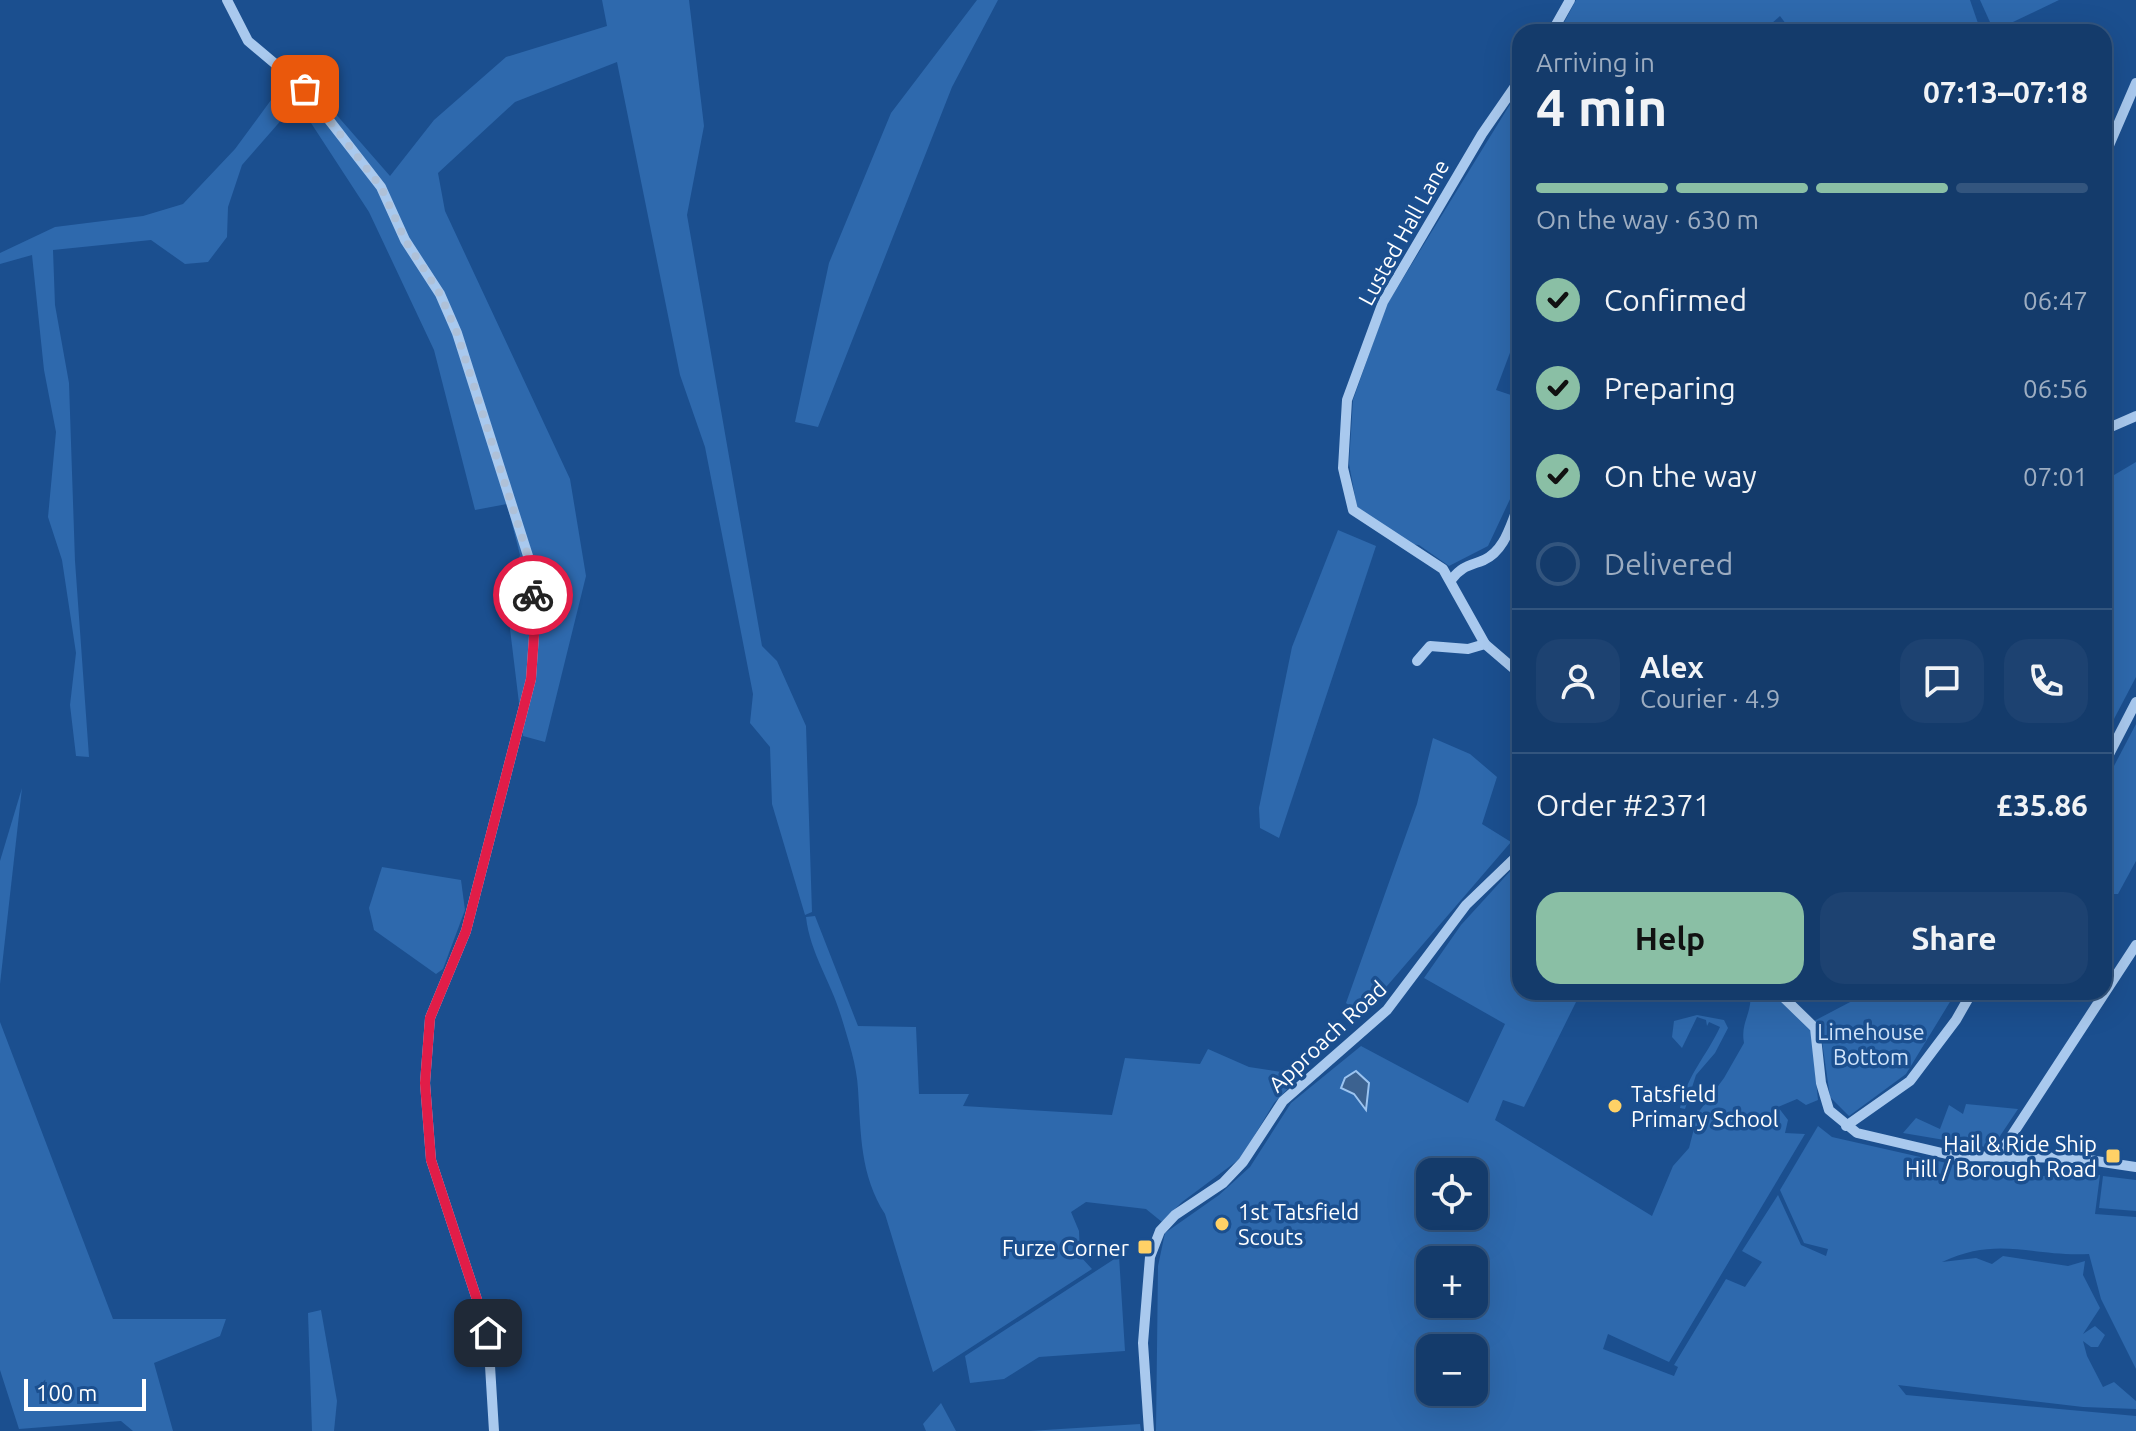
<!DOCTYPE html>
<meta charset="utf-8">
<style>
:root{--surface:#143b6b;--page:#1d4271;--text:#f1f3f6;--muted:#9dadc1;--line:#33557e;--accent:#8abfa5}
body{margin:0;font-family:Ubuntu,sans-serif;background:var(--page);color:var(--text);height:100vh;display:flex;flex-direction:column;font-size:30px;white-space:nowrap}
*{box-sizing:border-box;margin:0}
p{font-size:26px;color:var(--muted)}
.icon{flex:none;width:44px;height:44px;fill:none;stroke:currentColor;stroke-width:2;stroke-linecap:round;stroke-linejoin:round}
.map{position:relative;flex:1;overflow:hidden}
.side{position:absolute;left:1512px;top:24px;width:600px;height:976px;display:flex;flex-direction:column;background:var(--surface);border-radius:24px;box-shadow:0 8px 32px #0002,0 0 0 2px var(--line)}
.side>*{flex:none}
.tools{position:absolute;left:1416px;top:1158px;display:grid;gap:16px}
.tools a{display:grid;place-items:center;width:72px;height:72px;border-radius:16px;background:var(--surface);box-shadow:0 8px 32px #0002,0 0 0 2px var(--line);font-size:40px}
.scale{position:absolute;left:24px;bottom:20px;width:122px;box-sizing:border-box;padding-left:8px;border:4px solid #fff;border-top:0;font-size:22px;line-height:28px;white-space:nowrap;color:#fff;-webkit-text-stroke:6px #1b4f8f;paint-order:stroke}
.pin{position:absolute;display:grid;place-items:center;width:68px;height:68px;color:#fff;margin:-34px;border-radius:16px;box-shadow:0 4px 12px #0006}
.courier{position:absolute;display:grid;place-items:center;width:80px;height:80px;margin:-40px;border:6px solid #e11d48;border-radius:50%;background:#fff;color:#222;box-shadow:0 2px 10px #0007}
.headline em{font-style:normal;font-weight:600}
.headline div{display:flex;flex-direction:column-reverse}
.headline{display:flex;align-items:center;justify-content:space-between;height:136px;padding:0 24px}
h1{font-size:52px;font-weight:600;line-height:60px}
.bar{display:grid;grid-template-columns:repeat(4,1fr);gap:12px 8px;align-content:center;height:96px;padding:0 24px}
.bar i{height:10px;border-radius:6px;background:var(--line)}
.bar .selected{background:var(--accent)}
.bar p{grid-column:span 4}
.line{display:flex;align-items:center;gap:20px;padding:0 24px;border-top:2px solid var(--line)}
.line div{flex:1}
.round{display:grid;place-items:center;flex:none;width:84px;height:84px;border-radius:24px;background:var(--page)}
ol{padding:0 24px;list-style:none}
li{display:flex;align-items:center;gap:24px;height:88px}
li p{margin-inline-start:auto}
li .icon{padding:8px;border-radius:50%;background:var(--accent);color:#111;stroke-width:4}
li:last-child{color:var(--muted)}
li i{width:44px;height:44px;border:4px solid var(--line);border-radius:50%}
.cta{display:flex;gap:16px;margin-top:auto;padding:16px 24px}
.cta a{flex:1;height:92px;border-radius:24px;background:var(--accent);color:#111;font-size:32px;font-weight:600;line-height:92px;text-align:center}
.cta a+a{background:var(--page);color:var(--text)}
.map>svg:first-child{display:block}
</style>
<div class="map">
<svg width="2136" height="1431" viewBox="0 0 2136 1431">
<rect width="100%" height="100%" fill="#1b4f8f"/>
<!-- green -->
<g fill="#2e69ad" fill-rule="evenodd">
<polygon points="602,0 689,0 704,126 687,215 762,646 777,661 806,726 812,912 805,915 772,804 770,747 750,723 753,694 705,447 680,375 617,62 515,102 438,173 445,211 570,479 586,576 545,742 523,736 506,596 520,555 507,504 475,510 434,350 369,212 311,123 291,109 242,165 228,207 227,237 208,262 185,264 151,240 53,250 55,305 69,383 75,561 89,757 76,756 70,705 76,653 62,560 48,517 56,432 44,370 32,255 0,264 0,253 55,227 143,216 183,204 235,149 282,85 299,72 390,176 434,120 506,57 607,26"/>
<polygon points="977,0 998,0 952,87 818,427 795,422 829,263 891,113"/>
<polygon points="1576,0 1970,0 1981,32 1792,32 1780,16 1762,32 1559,32"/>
<polygon points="1980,0 2059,0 1994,31"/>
<polygon points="1520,88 1520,326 1496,390 1520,398 1520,498 1511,497 1488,546 1449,566 1419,545 1409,544 1357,507 1349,464 1353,400 1386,306"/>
<polygon points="2136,462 2136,677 2104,738 2104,481"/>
<polygon points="1338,530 1376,546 1279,838 1260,828 1259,808 1292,647"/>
<polygon points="2136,724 2136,861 2118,894 2104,894 2104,785"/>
<polygon points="1433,738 1470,754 1497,777 1482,824 1511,842 1362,1015 1346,1003 1417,804"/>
<polygon points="22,788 0,984 0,861"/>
<path d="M1520 865V992H1581L1524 1107 1503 1100 1495 1120 1652 1216 1673 1166 1689 1148 1698 1113 1724 1078 1744 1043C1740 1022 1753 1013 1750 992H1773L1811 1030 1818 1100 1806 1105 1797 1099 1778 1107 1788 1120 1785 1133 1805 1134 1669 1362 1608 1334 1603 1349 1674 1376 1678 1367 1674 1365 1726 1279 1745 1287 1762 1262 1742 1251 1778 1195 1801 1245 1826 1256 1828 1249 1804 1243 1780 1190 1818 1126 1832 1137 1982 1171 2056 1177 2100 1175 2095 1214 2136 1217V1369L2101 1299 2089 1254C2031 1257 1999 1235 1942 1262L1976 1258 1992 1264 2003 1256 2068 1266 2085 1261 2083 1275 2100 1308 2083 1334 2095 1326 2105 1335 2098 1347H2091L2083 1341 2087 1356 2103 1387 2114 1382 2136 1401V1409L2083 1407 1898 1385 1906 1395 2136 1416V1431H1156L1158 1266 1165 1233 1219 1195 1250 1167 1291 1103 1361 1046 1468 1103 1505 1024 1424 978 1461 925 1513 868ZM1430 1172H1474V1216H1430ZM1430 1260H1474V1304H1430ZM1430 1348H1474V1392H1430Z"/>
<polygon points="382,867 461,880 465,910 443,969 436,974 374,930 369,908"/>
<path d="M815 916 858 1026 916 1027 919 1094H969L963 1106 1112 1115 1125 1058 1200 1064 1208 1049 1249 1067 1301 1075 1274 1103 1241 1158 1182 1202 1162 1222 1146 1209 1086 1202 1071 1212 1079 1231 1080 1256 1092 1269 933 1372 885 1214C860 1175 861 1134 858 1089 857 1066 848 1039 841 1016 831 982 810 953 806 917Z"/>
<polygon points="1859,992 1956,992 1906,1074 1849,1116 1830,1097 1821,1034 1814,1021 1854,1000"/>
<path d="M1697 1015 1724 1020 1728 1028 1715 1053 1696 1075 1685 1109 1680 1108C1687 1075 1706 1057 1720 1027L1709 1022 1707 1026 1706 1020 1697 1017 1682 1048 1672 1037 1674 1021Z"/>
<polygon points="0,1022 113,1319 226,1319 220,1336 154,1363 173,1431 133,1431 121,1421 19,1429 0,1370"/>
<polygon points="1966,1104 2018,1109 1992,1148 1903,1133 1916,1118 1940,1129 1949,1105 1963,1114"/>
<polygon points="2103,1176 2136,1180 2136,1211 2099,1208"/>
<polygon points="1119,1256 1125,1351 1039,1357 1004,1379 970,1383 965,1356"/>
<polygon points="321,1310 337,1401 334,1431 312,1431 308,1313"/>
<polygon points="941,1403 956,1431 926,1431 923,1424"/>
<polygon points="1140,1424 1141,1431 1029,1431"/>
</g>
<!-- water -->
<polygon fill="#3c6290" stroke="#9cc4f0" stroke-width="2" points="1356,1071 1369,1083 1366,1110 1354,1094 1341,1088 1345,1078"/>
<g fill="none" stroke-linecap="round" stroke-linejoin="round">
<!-- minor -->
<g stroke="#a9c9ee" stroke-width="10">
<polyline points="227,0 248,41 305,89 381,187 405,240 440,294 457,333 529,559 535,621 531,679 466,931 430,1018 425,1083 431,1160 488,1333 494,1431"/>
<polyline points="1552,32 1570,0"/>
<polyline points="1520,79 1482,134 1383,302 1347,400 1343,468 1353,510 1443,569 1485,644 1520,674"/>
<polyline points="2104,157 2136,83"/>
<polyline points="2104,430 2136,416"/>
<path d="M1452 579C1462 566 1469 566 1484 560 1503 551 1509 530 1516 512"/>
<polyline points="1417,661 1430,646 1468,649 1485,644"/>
<polyline points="2104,764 2136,702"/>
<polyline points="1778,992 1815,1028 1821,1083 1829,1110 1857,1133 1955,1156 2076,1158 2136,1167"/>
<polyline points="1846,1126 1910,1081 1956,1020 1972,992"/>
<polyline points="1997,1158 2136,945"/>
<polyline points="1149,1431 1143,1343 1150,1257 1160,1231 1175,1215 1223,1183 1243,1162 1283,1101 1387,1010 1466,905 1520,853"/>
</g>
</g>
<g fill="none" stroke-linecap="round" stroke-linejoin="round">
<!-- done -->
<polyline stroke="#afc1d8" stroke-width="8" stroke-dasharray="0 14.4" points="305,89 381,187 405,240 440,294 457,333 529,559 533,595"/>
<!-- route -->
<polyline stroke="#e11d48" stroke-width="10" points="488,1333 431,1160 425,1083 430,1018 466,931 531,679 535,621 533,595"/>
</g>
<!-- markers -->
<g fill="#ffd166" stroke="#1b4f8f" stroke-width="3">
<circle cx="1615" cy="1106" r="8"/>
<rect x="2105" y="1148" width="16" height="16" rx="4"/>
<circle cx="1222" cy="1224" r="8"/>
<rect x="1137" y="1239" width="16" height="16" rx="4"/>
</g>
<g text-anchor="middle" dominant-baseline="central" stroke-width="7" stroke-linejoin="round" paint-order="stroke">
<!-- street labels -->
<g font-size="22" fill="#fff" stroke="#1b4f8f">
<text transform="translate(1403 232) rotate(-61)">Lusted Hall Lane</text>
<text transform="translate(1327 1036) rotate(-43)">Approach Road</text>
</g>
<!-- park labels -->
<g font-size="22" fill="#cfe3fa" stroke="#1b4f8f">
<text x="1871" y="1031">Limehouse<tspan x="1871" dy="25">Bottom</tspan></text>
</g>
<!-- poi labels -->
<g font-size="22" fill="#fff" stroke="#1b4f8f" text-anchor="start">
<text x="1631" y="1093">Tatsfield<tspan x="1631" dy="25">Primary School</tspan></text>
<text x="2097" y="1143" text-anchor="end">Hail &amp; Ride Ship<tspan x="2097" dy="25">Hill / Borough Road</tspan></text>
<text x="1238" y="1211">1st Tatsfield<tspan x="1238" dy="25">Scouts</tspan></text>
<text x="1129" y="1247" text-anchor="end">Furze Corner</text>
</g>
</g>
</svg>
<div class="tools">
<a><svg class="icon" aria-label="locate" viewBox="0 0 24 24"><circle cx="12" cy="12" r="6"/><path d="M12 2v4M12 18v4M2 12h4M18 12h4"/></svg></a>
<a>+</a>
<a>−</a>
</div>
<div class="scale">100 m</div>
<div class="pin" style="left:305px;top:89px;background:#ea580c"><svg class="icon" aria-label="bag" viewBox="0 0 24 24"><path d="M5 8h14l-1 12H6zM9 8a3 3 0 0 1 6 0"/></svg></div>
<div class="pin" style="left:488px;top:1333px;background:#1f2937"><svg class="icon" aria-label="home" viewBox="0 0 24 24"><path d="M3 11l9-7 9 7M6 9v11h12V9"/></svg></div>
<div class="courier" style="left:533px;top:595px"><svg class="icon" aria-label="bike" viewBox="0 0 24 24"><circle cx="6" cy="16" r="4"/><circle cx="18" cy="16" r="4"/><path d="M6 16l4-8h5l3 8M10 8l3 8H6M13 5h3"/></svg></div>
<section class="side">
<div class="headline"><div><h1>4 min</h1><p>Arriving in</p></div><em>07:13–07:18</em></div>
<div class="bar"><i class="selected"></i><i class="selected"></i><i class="selected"></i><i></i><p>On the way · 630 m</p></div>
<ol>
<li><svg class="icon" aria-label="check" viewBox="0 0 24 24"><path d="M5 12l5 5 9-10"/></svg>Confirmed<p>06:47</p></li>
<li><svg class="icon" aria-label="check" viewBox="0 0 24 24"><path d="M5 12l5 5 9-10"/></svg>Preparing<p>06:56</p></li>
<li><svg class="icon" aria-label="check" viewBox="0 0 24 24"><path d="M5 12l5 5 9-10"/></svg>On the way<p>07:01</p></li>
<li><i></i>Delivered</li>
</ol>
<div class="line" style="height:144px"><a class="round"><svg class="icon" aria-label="person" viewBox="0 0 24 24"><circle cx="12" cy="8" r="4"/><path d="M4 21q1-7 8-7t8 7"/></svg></a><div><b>Alex</b><p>Courier · 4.9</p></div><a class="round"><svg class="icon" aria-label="chat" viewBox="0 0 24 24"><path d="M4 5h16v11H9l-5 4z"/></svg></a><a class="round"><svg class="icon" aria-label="phone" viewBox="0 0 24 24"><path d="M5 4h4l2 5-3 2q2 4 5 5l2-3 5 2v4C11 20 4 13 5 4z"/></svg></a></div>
<div class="line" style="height:104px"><div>Order #2371</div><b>£35.86</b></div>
<div class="cta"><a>Help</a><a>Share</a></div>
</section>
</div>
